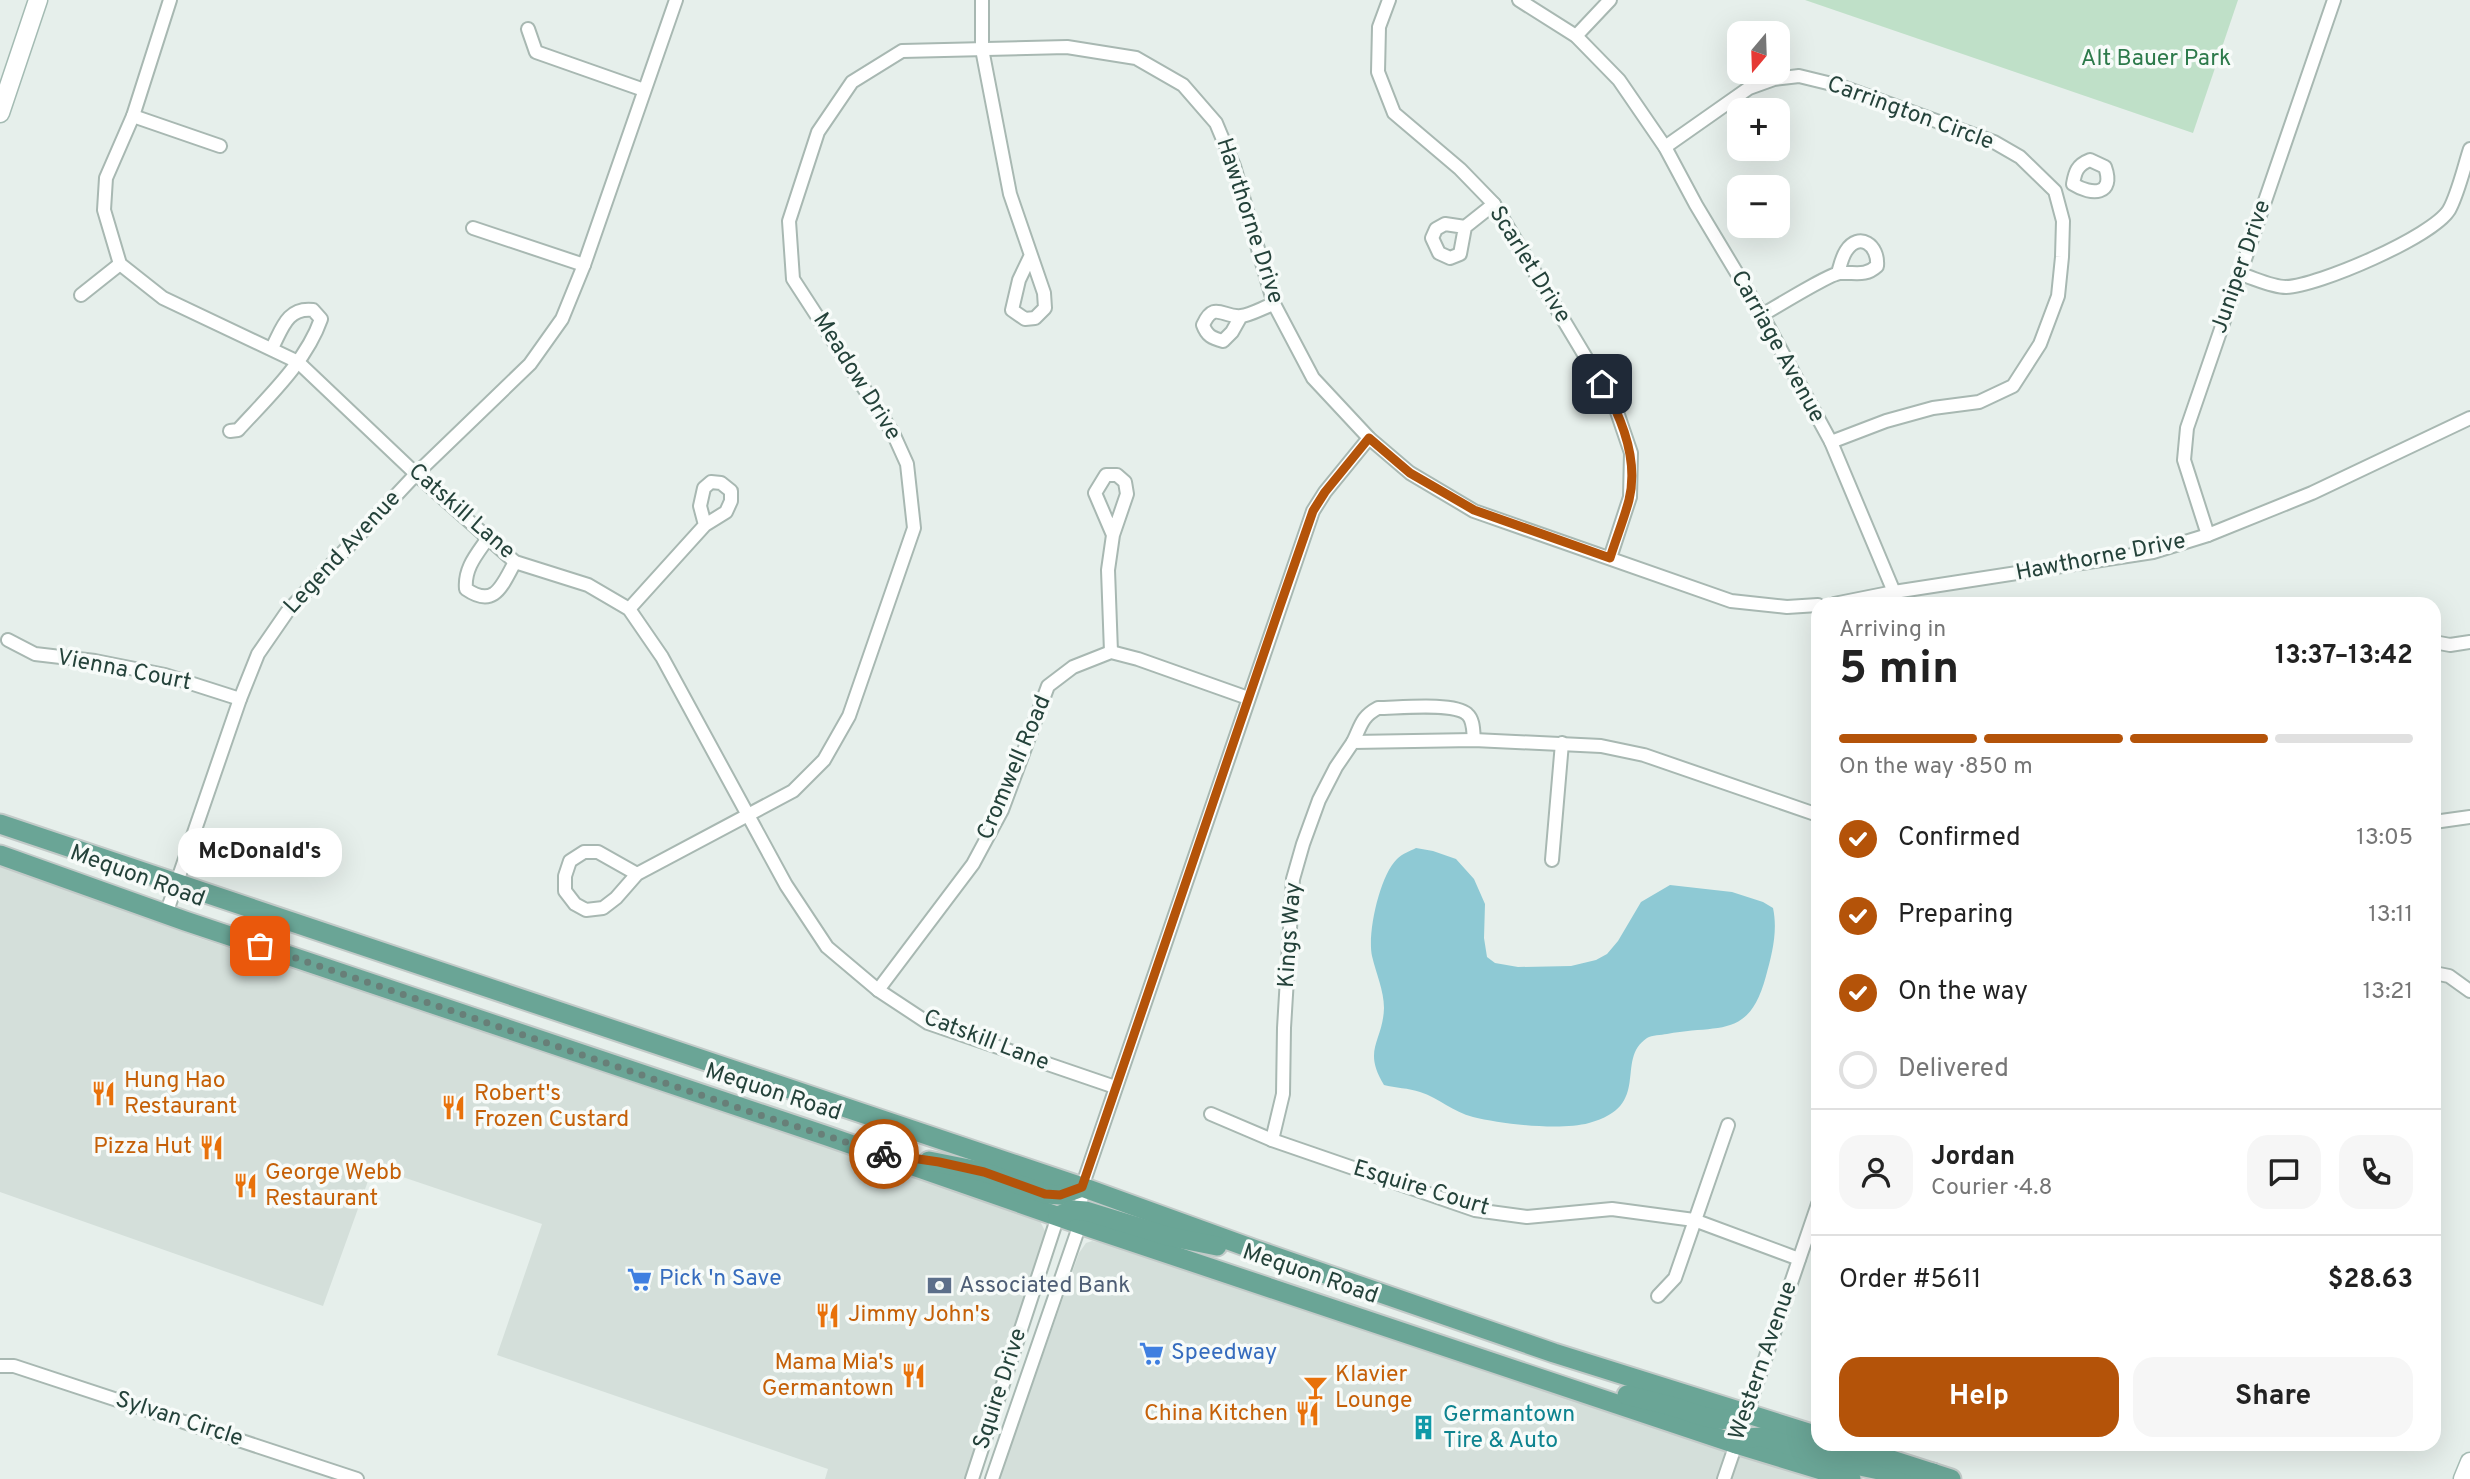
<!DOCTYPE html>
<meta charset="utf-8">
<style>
:root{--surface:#fff;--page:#f6f6f6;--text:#222;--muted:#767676;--line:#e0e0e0;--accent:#b45309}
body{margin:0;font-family:Overpass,sans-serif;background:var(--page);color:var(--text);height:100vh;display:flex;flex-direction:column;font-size:26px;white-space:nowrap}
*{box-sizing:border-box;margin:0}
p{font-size:23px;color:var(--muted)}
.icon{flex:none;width:38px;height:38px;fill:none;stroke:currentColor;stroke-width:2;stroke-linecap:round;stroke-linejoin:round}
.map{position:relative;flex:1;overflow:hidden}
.details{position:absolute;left:1811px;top:597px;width:630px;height:854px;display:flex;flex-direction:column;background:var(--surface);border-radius:21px;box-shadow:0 7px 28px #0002}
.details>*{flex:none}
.needle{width:46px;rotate:199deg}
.controls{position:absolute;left:1727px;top:21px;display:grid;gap:14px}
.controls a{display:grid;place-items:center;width:63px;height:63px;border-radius:14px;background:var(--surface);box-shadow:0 7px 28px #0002;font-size:35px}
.pin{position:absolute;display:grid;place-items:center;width:60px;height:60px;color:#fff;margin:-30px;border-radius:14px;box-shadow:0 4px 10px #0006}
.courier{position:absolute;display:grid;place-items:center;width:70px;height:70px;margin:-35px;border:5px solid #b45309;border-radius:50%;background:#fff;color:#222;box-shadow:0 2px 9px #0007}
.bubble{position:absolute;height:49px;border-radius:21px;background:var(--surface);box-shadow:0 7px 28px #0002;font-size:23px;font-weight:700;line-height:49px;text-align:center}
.head em{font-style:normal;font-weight:700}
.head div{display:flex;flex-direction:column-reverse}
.head{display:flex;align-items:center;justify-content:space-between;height:119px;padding:0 28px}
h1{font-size:46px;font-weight:700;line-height:52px}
.bar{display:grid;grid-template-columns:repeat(4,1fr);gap:10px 7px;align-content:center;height:84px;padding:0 28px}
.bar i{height:9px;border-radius:5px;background:var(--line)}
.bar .current{background:var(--accent)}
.bar p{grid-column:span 4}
.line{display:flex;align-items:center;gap:18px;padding:0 28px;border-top:2px solid var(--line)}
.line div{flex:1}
.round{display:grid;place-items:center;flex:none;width:74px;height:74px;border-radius:21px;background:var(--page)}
ol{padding:0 28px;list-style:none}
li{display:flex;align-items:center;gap:21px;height:77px}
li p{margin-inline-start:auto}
li .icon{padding:7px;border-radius:50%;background:var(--accent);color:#fff;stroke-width:4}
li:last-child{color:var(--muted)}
li i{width:38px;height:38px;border:4px solid var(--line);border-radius:50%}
.button{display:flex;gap:14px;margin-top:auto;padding:14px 28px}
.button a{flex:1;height:80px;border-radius:21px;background:var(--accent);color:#fff;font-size:28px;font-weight:700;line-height:80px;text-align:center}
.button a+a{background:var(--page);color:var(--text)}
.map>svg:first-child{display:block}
</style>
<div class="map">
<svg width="2470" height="1479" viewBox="0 0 2470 1479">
<rect width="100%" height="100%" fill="#e6efeb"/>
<!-- built -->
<g fill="#d4dfda">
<polygon points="0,864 193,936 924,1180 1040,1221 1046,1233 966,1479 825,1479 828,1469 497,1355 542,1224 373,1167 323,1306 0,1192"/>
<polygon points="1092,1241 1118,1247 1636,1422 1766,1464 1825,1479 999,1479 1079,1253 1086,1243"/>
</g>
<!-- green -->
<polygon fill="#bfe0c8" points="1805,0 2238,0 2193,133"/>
<!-- water -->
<path fill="#8ec9d4" d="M1416 848 1433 851 1456 859 1474 879 1485 904 1484 938 1487 957 1495 963 1518 967 1571 966 1596 960 1607 954 1618 941 1641 902 1670 885 1732 892 1763 902 1773 908C1778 931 1772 954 1766 976 1749 1040 1719 1024 1667 1034 1661 1035 1652 1035 1647 1038 1614 1060 1653 1106 1589 1123 1560 1131 1502 1124 1473 1117 1453 1112 1439 1098 1420 1092 1409 1088 1395 1088 1384 1085 1362 1049 1383 1042 1384 1008 1384 991 1376 973 1372 956 1367 933 1380 875 1397 859 1402 854 1410 851 1416 848Z"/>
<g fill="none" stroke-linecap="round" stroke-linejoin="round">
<defs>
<g id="street">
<polyline points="170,0 133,116 106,178 104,210 120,264 163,298 298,362 416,474 515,562 588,585 629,609 662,657 786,885 827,947 878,990 928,1023 1115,1087"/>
<polyline points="982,0 982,49 1010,194 1044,293 1045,308 1035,318 1025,319 1012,310 1019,280 1030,257"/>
<polyline points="1389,0 1379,27 1378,72 1394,113 1460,169 1494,204 1615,406 1631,453 1630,497 1610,558"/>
<polyline points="1519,0 1576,36 1619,80 1665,147 1696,205 1762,315 1831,442 1894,592 1895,604"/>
<polyline points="528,29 536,52 644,90"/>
<polyline points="1576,36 1610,0"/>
<polyline points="133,116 220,146"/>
<polyline points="1665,147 1749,88 1774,79 1799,76 1840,86 1994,142 2020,157 2055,191 2063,221 2062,257 2058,296 2040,344 2013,386 1979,402 1933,408 1886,421 1831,442"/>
<path d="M2090 160 2105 167C2115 195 2092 196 2073 184 2075 172 2077 165 2090 160Z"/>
<polyline points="1465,227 1445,224 1436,229 1432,238 1439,253 1450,258 1460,254 1465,227 1494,204"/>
<polyline points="473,228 584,265"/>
<path d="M2240 274C2254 278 2272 287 2286 287 2318 286 2432 237 2449 210 2458 194 2464 167 2470 149"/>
<polyline points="81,295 120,264"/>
<path d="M1762 315C1776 307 1829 274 1840 273 1855 272 1865 277 1877 266 1879 245 1859 231 1846 251 1842 257 1840 266 1838 273"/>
<path d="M1241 316 1232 332 1223 341C1212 338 1207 336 1203 325 1214 300 1223 318 1241 316 1251 315 1264 307 1274 304"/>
<path d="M230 431 238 430C268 397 306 362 321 319L313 310C287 307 282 329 272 348"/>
<polyline points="2208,535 2184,460 2187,428 2334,0"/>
<path d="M488 538C477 554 464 568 466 589 495 609 502 585 515 562"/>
<polyline points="1834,604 1894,592 2153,552 2208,535 2312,493 2470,418"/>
<polyline points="629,609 705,525 726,512 731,501 731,491 721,483 711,482 704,488 700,506 705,525"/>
<polyline points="8,640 35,654 95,661 165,675 240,699"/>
<polyline points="2434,642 2450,645 2470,642"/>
<polyline points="1111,652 1108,570 1113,535 1127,494 1125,482 1117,475 1106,475 1095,493 1113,535"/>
<path d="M1353 742C1361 726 1361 717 1378 708 1397 708 1454 702 1467 714 1474 720 1473 731 1474 740"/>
<polyline points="2434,822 2470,817"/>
<polyline points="1552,860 1562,743"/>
<polyline points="637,874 598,852 584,852 570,861 565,876 565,891 575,904 586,910 603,908 616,898 637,874 793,791 824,760 849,716 914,528 907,464 893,433 793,279 789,221 818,132 852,82 902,51 1067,47 1136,58 1183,85 1216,123 1234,166 1274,304 1313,378 1369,438 1410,473 1474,511 1731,601 1787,607 1818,605"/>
<polyline points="166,914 240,699 258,654 287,612 416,474 530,364 562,319 584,265 676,0"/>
<polyline points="2434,973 2449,976 2470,991"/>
<polyline points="878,990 973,864 1002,810 1048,686 1073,667 1111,652 1138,659 1248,698"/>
<polyline points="1211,1114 1272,1140 1475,1210 1527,1217 1612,1209 1694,1220 1799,1259"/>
<polyline points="1272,1140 1283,1094 1284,1028 1293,879 1303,844 1319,800 1336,767 1353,742 1474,740 1601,746 1644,755 1818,815"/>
<polyline points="1658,1296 1675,1278 1728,1125"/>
<polyline points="0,1366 14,1366 357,1479"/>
<polyline points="972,1479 1058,1216 1061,1211"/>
<polyline points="992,1479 1080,1224 1082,1187 1313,511 1325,492 1369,438"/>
<polyline points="1724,1479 1818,1204"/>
</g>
<g id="secondary">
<polyline points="0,113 38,0"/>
<polyline points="2463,1479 2470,1462"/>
</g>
<g id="primary">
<polyline points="0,824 1082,1187 1256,1250 1554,1353 1818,1436"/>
<polyline points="0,855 185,921 827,1136 1091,1228 1736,1444 1851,1479"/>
<polyline points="929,1161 984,1172 1046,1194 1060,1195 1082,1187"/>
<polyline points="1058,1216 1072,1210 1086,1211 1167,1236 1217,1246"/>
<path d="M1627 1395C1642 1399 1656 1402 1671 1406 1697 1413 1720 1428 1746 1413"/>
<polyline points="1736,1444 1747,1438 1762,1437 1855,1465 1899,1474 1933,1473"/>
<polyline points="1842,1444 1951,1479"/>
</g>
</defs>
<!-- street casing -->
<use href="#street" stroke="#a8b8b2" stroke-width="16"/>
<!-- secondary casing -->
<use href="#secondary" stroke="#a4bbb3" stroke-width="21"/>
<!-- primary casing -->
<use href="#primary" stroke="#c2cac8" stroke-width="23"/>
<!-- street -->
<use href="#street" stroke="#fff" stroke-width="12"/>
<!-- secondary -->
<use href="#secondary" stroke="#fff" stroke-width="18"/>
<!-- primary -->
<use href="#primary" stroke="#6aa596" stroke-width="19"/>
</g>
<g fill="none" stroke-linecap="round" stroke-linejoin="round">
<!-- done -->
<polyline stroke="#687f78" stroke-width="7" stroke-dasharray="0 12.6" points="260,946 760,1115 884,1154"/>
<!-- route -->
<path stroke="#b45309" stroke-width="9" d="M884 1154 939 1162 984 1172 1045 1194 1060 1195 1082 1187 1280 606 1313 511 1325 492 1369 438 1410 473 1474 510 1610 558C1616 539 1624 519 1629 500 1639 459 1622 418 1602 384"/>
</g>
<!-- icons -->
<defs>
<symbol id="restaurant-bare" viewBox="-9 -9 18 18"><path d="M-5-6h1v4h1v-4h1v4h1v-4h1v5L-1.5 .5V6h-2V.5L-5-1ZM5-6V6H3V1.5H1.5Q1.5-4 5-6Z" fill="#e8710a" stroke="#f7fbf9" stroke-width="2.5" paint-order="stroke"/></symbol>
<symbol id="supermarket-bare" viewBox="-9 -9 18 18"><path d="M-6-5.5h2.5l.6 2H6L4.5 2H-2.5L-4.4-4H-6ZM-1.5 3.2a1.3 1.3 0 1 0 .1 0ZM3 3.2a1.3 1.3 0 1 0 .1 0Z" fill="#3f7fe0" stroke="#f7fbf9" stroke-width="2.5" paint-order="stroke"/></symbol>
<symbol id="bank-bare" viewBox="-9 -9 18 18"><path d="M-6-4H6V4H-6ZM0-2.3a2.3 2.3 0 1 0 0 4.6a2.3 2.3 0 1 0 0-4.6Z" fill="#5c6f8a" stroke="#f7fbf9" stroke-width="2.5" paint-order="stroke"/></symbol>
<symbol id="bar-bare" viewBox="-9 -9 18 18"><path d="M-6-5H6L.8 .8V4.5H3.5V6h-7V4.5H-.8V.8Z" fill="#e8710a" stroke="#f7fbf9" stroke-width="2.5" paint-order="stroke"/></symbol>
<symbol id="building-bare" viewBox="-9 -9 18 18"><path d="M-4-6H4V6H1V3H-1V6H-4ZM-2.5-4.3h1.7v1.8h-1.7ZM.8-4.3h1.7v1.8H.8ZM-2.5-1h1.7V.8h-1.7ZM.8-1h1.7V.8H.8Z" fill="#0f9aa8" stroke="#f7fbf9" stroke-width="2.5" paint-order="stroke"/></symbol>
</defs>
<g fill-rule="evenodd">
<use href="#restaurant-bare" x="86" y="1076" width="35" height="35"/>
<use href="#restaurant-bare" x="436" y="1090" width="35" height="35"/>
<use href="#restaurant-bare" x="194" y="1130" width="35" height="35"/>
<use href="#restaurant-bare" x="228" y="1168" width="35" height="35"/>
<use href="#supermarket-bare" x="622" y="1262" width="35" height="35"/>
<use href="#bank-bare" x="922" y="1268" width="35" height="35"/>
<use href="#restaurant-bare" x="810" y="1298" width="35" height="35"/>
<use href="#supermarket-bare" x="1134" y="1336" width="35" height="35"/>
<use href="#restaurant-bare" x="896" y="1358" width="35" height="35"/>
<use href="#bar-bare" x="1298" y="1370" width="35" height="35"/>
<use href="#restaurant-bare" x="1290" y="1396" width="35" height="35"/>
<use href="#building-bare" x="1406" y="1410" width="35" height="35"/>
</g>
<g text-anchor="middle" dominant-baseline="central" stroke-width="7" stroke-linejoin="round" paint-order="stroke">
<!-- park labels -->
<g font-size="23" fill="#2d7a4b" stroke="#f7fbf9">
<text x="2156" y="59">Alt Bauer Park</text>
</g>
<!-- street labels -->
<g font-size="23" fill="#24423a" stroke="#f7fbf9">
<text transform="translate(1910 114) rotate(20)">Carrington Circle</text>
<text transform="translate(1249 221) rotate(72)">Hawthorne Drive</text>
<text transform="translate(1529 265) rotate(58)">Scarlet Drive</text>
<text transform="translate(2242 267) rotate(-71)">Juniper Drive</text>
<text transform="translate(1777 347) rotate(61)">Carriage Avenue</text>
<text transform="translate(856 377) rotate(58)">Meadow Drive</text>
<text transform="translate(461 512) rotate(41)">Catskill Lane</text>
<text transform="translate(343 553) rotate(-47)">Legend Avenue</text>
<text transform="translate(2101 558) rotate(-11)">Hawthorne Drive</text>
<text transform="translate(124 671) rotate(11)">Vienna Court</text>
<text transform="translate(1015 768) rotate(-67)">Cromwell Road</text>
<text transform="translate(137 877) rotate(20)">Mequon Road</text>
<text transform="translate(1291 935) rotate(-86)">Kings Way</text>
<text transform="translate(986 1041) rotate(21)">Catskill Lane</text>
<text transform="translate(773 1093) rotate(18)">Mequon Road</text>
<text transform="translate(1421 1189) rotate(17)">Esquire Court</text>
<text transform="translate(1310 1275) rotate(19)">Mequon Road</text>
<text transform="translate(1764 1361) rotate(-71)">Western Avenue</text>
<text transform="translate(1001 1389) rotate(-72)">Squire Drive</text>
<text transform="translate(179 1420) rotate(18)">Sylvan Circle</text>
</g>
<!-- food labels -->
<g font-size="23" fill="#c56008" stroke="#f7fbf9" text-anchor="start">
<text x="124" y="1081">Hung Hao<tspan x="124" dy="26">Restaurant</tspan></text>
<text x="474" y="1094">Robert's<tspan x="474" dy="26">Frozen Custard</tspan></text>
<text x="192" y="1147" text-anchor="end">Pizza Hut</text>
<text x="265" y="1173">George Webb<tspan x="265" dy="26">Restaurant</tspan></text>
<text x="848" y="1315">Jimmy John's</text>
<text x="894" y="1363" text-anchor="end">Mama Mia's<tspan x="894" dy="26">Germantown</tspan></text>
<text x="1335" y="1375">Klavier<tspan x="1335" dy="26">Lounge</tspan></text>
<text x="1288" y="1414" text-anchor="end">China Kitchen</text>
</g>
<!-- shop labels -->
<g font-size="23" fill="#366cbe" stroke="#f7fbf9" text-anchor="start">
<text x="659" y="1279">Pick 'n Save</text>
<text x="1171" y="1353">Speedway</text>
</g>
<!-- service labels -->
<g font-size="23" fill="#4e5e75" stroke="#f7fbf9" text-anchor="start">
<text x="959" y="1286">Associated Bank</text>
</g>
<!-- culture labels -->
<g font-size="23" fill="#0d838f" stroke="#f7fbf9" text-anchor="start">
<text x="1443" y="1415">Germantown<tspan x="1443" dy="26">Tire &amp; Auto</tspan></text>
</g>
</g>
</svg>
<div class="controls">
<a><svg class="needle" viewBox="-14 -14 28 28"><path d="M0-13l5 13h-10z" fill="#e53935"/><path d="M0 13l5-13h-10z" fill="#767676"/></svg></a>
<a>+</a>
<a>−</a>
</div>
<div class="pin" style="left:260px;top:946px;background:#ea580c"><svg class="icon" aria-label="bag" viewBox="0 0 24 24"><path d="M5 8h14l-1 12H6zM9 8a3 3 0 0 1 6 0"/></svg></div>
<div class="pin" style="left:1602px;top:384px;background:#1f2937"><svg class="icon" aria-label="home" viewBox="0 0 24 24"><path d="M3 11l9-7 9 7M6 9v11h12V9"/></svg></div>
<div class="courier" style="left:884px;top:1154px"><svg class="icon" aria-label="bike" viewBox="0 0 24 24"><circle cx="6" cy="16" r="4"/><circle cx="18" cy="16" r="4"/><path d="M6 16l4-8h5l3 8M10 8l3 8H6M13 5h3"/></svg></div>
<div class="bubble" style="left:178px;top:828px;width:164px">McDonald's</div>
<section class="details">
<div class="head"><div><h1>5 min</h1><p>Arriving in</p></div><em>13:37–13:42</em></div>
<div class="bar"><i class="current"></i><i class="current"></i><i class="current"></i><i></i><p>On the way · 850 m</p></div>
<ol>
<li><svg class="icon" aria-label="check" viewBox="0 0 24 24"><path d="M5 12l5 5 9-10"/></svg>Confirmed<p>13:05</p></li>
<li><svg class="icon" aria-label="check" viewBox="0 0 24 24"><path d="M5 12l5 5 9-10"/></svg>Preparing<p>13:11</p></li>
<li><svg class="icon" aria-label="check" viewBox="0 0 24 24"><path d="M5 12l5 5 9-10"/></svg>On the way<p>13:21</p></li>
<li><i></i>Delivered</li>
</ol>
<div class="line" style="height:126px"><a class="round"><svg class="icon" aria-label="person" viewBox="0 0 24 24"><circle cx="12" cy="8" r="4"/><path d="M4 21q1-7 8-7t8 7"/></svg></a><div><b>Jordan</b><p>Courier · 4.8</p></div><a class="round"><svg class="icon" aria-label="chat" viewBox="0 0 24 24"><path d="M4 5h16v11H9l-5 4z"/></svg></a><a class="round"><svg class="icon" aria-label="phone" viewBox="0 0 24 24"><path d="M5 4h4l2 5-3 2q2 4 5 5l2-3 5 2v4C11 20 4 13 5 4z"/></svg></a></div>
<div class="line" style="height:91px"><div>Order #5611</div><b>$28.63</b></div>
<div class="button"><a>Help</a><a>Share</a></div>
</section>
</div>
